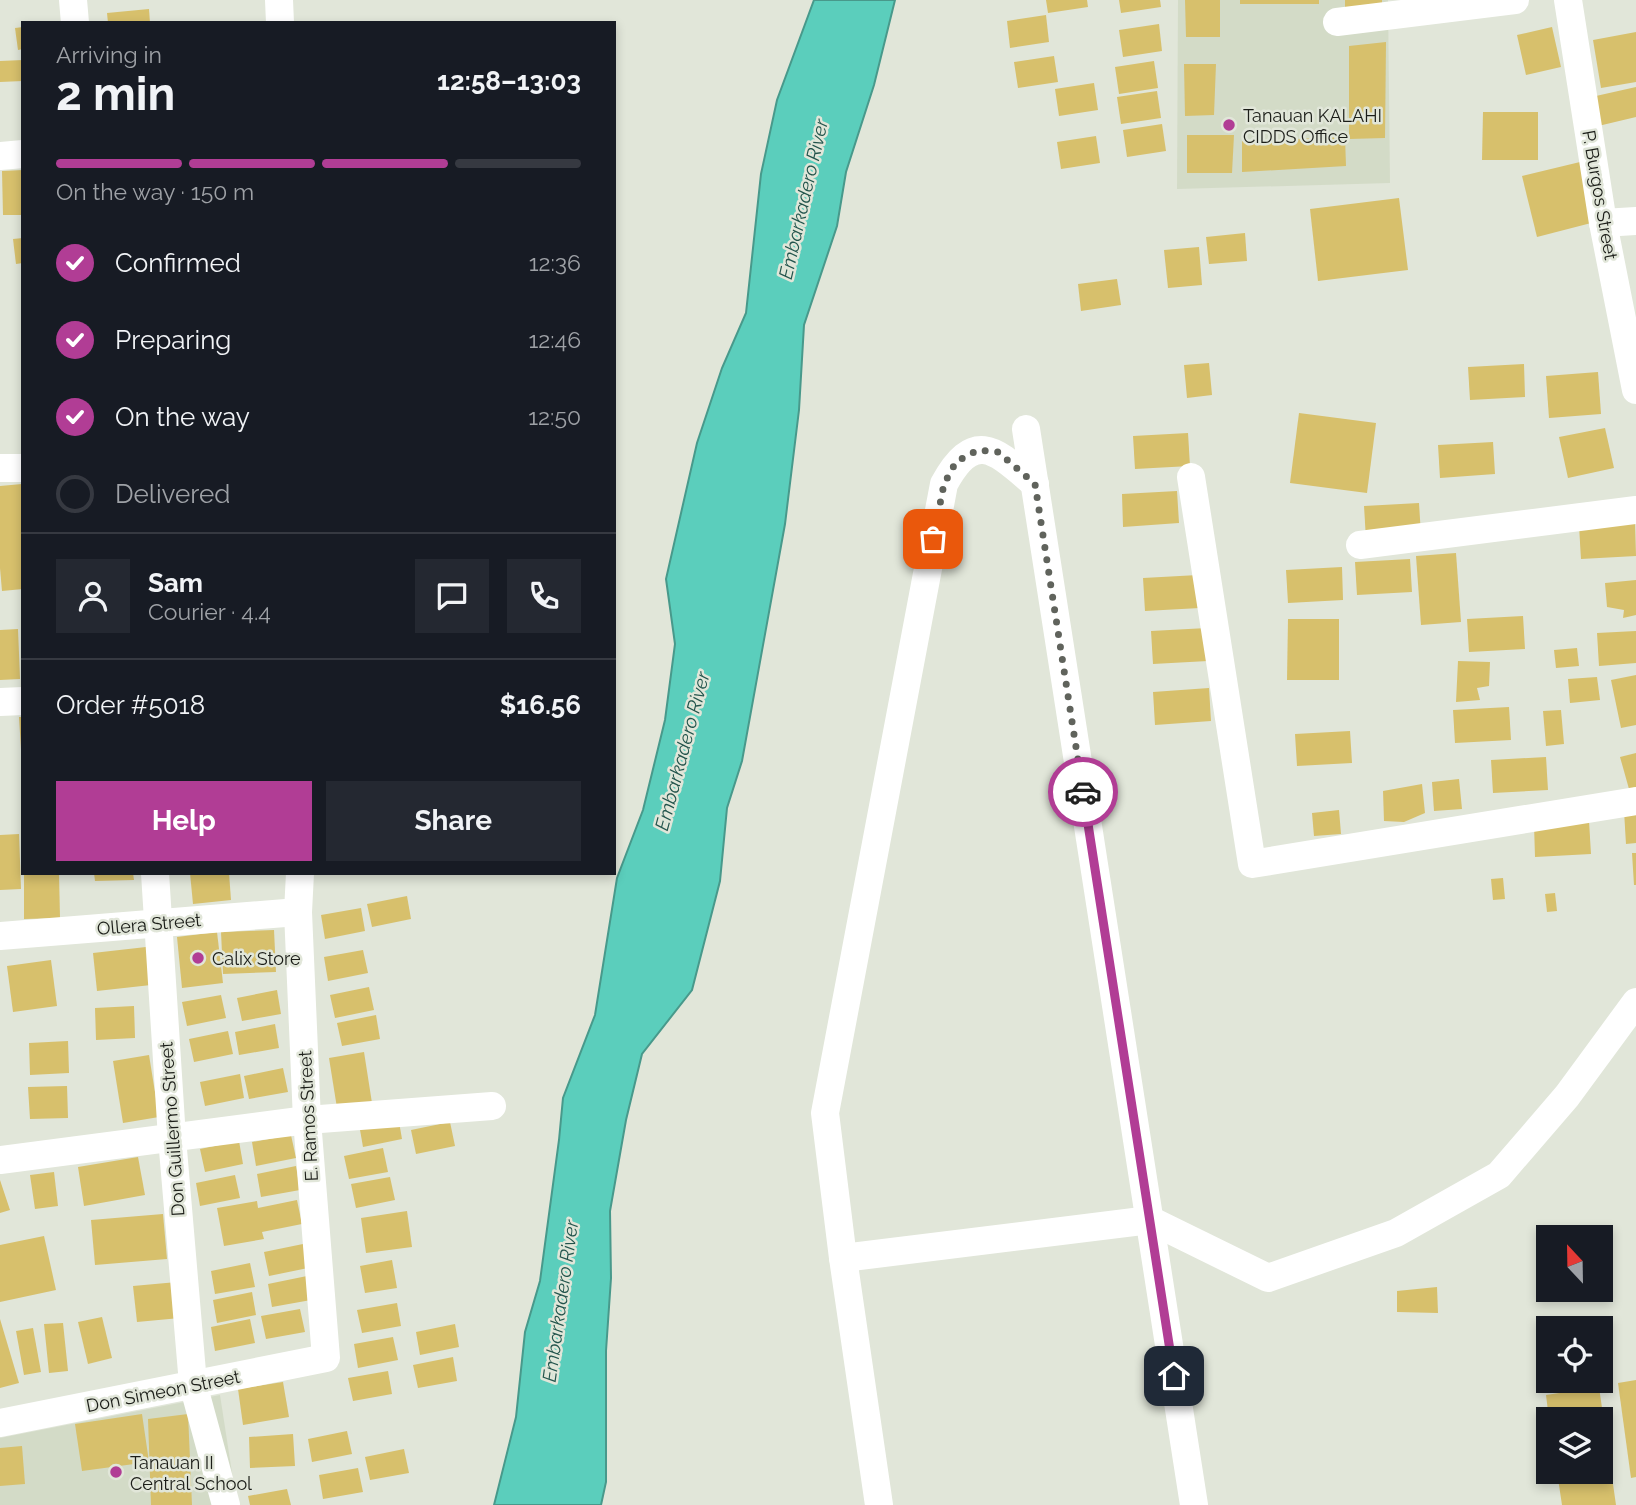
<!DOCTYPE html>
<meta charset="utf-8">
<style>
:root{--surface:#171b24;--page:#242831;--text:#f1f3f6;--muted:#9ea1a6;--line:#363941;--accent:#b13d95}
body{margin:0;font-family:Raleway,sans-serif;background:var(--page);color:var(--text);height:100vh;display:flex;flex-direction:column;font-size:26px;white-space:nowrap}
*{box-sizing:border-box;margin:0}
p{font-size:23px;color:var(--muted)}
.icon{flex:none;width:38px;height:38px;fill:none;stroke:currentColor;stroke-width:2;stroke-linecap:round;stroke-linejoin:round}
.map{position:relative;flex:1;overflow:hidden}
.panel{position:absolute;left:21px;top:21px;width:595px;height:854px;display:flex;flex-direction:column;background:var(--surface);border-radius:0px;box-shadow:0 4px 10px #0003}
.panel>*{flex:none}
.needle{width:46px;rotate:338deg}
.tools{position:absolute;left:1536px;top:1225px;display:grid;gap:14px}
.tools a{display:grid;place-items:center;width:77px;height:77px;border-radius:0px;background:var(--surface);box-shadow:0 4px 10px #0003;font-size:35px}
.pin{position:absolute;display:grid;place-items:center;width:60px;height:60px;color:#fff;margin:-30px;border-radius:14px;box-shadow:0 4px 10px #0006}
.courier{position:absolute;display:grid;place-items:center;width:70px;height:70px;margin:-35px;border:5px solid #b13d95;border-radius:50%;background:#fff;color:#222;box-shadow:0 2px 9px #0007}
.head em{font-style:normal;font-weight:700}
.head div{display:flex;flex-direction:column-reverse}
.head{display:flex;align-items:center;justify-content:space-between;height:119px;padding:0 35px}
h1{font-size:46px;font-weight:700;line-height:52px}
.bar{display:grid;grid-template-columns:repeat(4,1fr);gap:10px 7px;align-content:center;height:84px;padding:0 35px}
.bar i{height:9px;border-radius:5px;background:var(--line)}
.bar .selected{background:var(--accent)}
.bar p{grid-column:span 4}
.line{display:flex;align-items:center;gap:18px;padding:0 35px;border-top:2px solid var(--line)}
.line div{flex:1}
.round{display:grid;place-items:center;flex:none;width:74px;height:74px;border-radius:0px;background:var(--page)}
ol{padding:0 35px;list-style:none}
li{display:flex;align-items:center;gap:21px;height:77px}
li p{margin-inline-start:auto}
li .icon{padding:7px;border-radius:50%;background:var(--accent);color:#fff;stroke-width:4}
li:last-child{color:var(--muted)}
li i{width:38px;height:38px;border:4px solid var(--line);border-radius:50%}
.primary-button{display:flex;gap:14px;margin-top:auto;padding:14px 35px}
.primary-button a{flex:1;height:80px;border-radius:0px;background:var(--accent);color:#fff;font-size:28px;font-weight:700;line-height:80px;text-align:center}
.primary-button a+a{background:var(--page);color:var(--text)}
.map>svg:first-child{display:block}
</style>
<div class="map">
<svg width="1636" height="1505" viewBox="0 0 1636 1505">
<rect width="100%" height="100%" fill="#e1e6d9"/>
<!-- built -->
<g fill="#d3dbc7">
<polygon points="1178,0 1388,0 1390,183 1177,189"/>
<polygon points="220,1395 237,1505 0,1505 0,1438"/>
</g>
<!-- water -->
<polygon fill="#5bcebc" stroke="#48998b" stroke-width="2" points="814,0 895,0 874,85 846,172 837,226 804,325 799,410 785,524 742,761 727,808 720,881 692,990 642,1054 626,1120 610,1211 611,1278 606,1351 606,1482 601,1505 494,1505 516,1417 525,1332 540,1281 559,1140 563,1098 595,1015 617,878 643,810 665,720 675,644 666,579 697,443 722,368 746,313 761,174 777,100"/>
<!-- building -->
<g fill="#d7c06c">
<polygon points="1046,0 1087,0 1088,7 1048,13"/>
<polygon points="1119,0 1160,0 1161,7 1121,13"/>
<polygon points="1185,0 1220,0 1220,37 1186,37"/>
<rect x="1240" y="0" width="79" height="4"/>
<polygon points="1345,0 1382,0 1382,7 1345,11"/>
<polygon points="149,9 150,23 108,23 107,13"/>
<polygon points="1046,15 1049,42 1010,48 1007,21"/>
<polygon points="1159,24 1162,51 1123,57 1119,30"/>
<polygon points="23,27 23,49 18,50 15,28"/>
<polygon points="1552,27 1561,67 1526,75 1517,35"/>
<polygon points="1636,32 1636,82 1601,88 1593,40"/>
<polygon points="1386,42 1385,138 1349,139 1349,46"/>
<polygon points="1054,56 1058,82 1018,88 1014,62"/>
<polygon points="23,60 23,81 0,82 0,61"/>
<polygon points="1154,61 1158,88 1119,94 1115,67"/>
<polygon points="1184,64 1216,64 1214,115 1185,116"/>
<polygon points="1094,83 1098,110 1059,116 1055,89"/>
<polygon points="1636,87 1636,117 1594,127 1587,98"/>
<polygon points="1157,91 1161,118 1121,124 1117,97"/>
<polygon points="1483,112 1538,112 1538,160 1482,160"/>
<polygon points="1162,124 1166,151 1127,157 1123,130"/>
<polygon points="1187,135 1234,135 1232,173 1187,173"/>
<polygon points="1096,136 1100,163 1061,169 1057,142"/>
<polygon points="1345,137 1346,166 1242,172 1242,141"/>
<polygon points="1580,162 1595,222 1537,237 1522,176"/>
<polygon points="23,170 23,215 3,215 2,171"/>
<polygon points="1399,198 1408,270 1318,281 1310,209"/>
<polygon points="1245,233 1247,261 1209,264 1206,237"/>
<polygon points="23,238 23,263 16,264 13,239"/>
<polygon points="1199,247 1202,285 1168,288 1164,250"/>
<polygon points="1117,279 1121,305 1081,311 1078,284"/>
<polygon points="1209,363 1212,395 1187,398 1184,365"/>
<polygon points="1524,364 1525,397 1470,400 1468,367"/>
<polygon points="1598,372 1601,414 1549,418 1546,376"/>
<polygon points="1299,413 1376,423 1367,493 1290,483"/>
<polygon points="1605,428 1614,468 1568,478 1559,437"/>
<polygon points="1188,433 1190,466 1135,469 1133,436"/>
<polygon points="1493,442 1495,474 1440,478 1438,445"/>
<polygon points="22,484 23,589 2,591 0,568 0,486"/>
<polygon points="1177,491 1179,523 1123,527 1122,494"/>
<polygon points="1419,503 1421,535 1366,539 1364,506"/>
<polygon points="1635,523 1636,556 1581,559 1579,526"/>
<polygon points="1456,553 1461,622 1421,625 1416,556"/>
<polygon points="1410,559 1412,592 1357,595 1355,562"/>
<polygon points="1342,567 1343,600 1288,603 1286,570"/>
<polygon points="1198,575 1200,608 1145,611 1143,578"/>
<polygon points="1636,580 1636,615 1623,618 1624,610 1607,607 1605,583"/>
<polygon points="1523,616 1525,649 1469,652 1467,619"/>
<polygon points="1288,619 1339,619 1339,680 1287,680"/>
<polygon points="1207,628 1208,661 1153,664 1151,631"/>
<polygon points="18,629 20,679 0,680 0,630"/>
<polygon points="1636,631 1636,663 1599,666 1597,633"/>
<polygon points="1577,648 1579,666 1556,668 1554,650"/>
<polygon points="1458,661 1490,662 1489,686 1477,688 1480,700 1456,702"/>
<polygon points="1636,675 1636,725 1621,728 1611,680"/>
<polygon points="1597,677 1600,700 1570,703 1568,679"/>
<polygon points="1209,688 1211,721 1155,725 1153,692"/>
<polygon points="1509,707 1511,740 1455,743 1453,710"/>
<polygon points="1561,710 1564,744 1546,746 1543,711"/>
<polygon points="19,717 23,717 23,748 21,749"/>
<polygon points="1350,731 1352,763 1297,766 1295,734"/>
<polygon points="1636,753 1636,787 1629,789 1620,757"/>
<polygon points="1546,757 1548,790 1493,793 1491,760"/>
<polygon points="1459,779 1462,809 1434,811 1432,782"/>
<polygon points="1422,784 1425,813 1404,822 1384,821 1383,791"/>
<polygon points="1339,810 1341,834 1314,836 1312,813"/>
<polygon points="1624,811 1636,811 1636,843 1626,844"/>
<polygon points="1589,821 1591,854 1535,857 1534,824"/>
<polygon points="19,834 21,889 0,890 0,835"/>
<polygon points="1632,853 1636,853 1636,885 1634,885"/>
<polygon points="24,873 59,873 60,918 24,919"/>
<polygon points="94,873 133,873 134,880 95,881"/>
<polygon points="190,873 229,873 231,900 193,904"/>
<polygon points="1503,878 1505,899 1493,900 1491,879"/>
<polygon points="1555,893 1557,911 1547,912 1545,894"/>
<polygon points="407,896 411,919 372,927 367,904"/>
<polygon points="361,908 365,931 325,939 321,915"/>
<polygon points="274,930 276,972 223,974 221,932"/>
<polygon points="217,932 223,983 182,988 177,937"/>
<polygon points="146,947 151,985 97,991 93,953"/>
<polygon points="363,950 368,973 328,981 324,957"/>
<polygon points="51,960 57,1006 13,1012 7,966"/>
<polygon points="369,987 374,1010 335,1018 330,995"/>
<polygon points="277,990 281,1014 242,1021 237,998"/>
<polygon points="221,995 226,1018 187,1026 182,1002"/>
<polygon points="134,1006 135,1038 96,1040 95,1008"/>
<polygon points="376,1015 380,1039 342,1046 337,1023"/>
<polygon points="275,1024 279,1048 239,1055 235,1032"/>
<polygon points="228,1031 233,1054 194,1062 189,1039"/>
<polygon points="68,1041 69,1073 30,1075 29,1043"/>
<polygon points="364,1052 372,1103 337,1108 329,1058"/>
<polygon points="149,1055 159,1117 123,1123 113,1061"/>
<polygon points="283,1068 288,1092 249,1099 244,1076"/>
<polygon points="240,1074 244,1098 205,1106 200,1082"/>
<polygon points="67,1086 68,1118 30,1119 28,1087"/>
<polygon points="398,1116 402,1139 363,1147 359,1124"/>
<polygon points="450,1122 455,1146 416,1154 411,1130"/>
<polygon points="291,1135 296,1158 256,1166 252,1142"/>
<polygon points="239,1141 243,1164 205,1172 200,1149"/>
<polygon points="383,1148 388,1172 349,1179 344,1156"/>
<polygon points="138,1157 145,1195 84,1206 78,1167"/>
<polygon points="296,1166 300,1190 261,1197 257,1174"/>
<polygon points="54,1172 58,1206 35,1209 30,1175"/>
<polygon points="235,1175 240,1198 200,1206 196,1183"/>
<polygon points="390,1177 395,1200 356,1208 351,1184"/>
<polygon points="0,1180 10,1210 0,1213"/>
<polygon points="297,1200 302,1224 262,1232 264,1239 224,1246 217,1208 257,1201 258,1208"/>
<polygon points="407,1211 412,1247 366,1253 361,1218"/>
<polygon points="163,1214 167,1259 95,1265 91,1220"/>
<polygon points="44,1236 56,1290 0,1302 0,1245"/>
<polygon points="303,1244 308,1268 269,1276 264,1252"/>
<polygon points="392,1260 397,1288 365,1293 360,1266"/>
<polygon points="250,1263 255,1287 215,1294 211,1271"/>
<polygon points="307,1276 311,1300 272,1307 268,1284"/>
<polygon points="177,1282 180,1318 137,1322 133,1286"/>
<polygon points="1437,1287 1438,1313 1397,1312 1397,1291"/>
<polygon points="252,1292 256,1315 217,1323 213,1300"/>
<polygon points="397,1303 401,1326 362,1333 357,1310"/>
<polygon points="300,1309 305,1332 266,1339 261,1316"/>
<polygon points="102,1317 112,1358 88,1364 78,1322"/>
<polygon points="0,1319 19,1383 0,1388"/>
<polygon points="250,1319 255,1343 215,1351 211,1327"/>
<polygon points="63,1323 68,1371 49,1373 44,1324"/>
<polygon points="455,1324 459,1347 420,1355 416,1332"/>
<polygon points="33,1328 41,1372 24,1375 16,1331"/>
<polygon points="393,1337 398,1360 358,1368 354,1344"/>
<polygon points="453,1357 457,1381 418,1388 413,1365"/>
<polygon points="388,1371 392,1394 353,1401 348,1378"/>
<polygon points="1636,1380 1636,1477 1631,1478 1618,1383"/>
<polygon points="283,1382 289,1417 243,1425 238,1389"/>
<polygon points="1599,1387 1616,1505 1562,1505 1557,1472 1601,1472 1601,1419 1549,1419 1546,1395"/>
<polygon points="142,1414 149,1462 82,1471 75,1424"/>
<polygon points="188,1414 192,1505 151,1505 148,1419"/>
<polygon points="347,1431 352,1454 312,1462 308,1439"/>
<polygon points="293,1434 295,1466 250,1468 249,1437"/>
<polygon points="22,1446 25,1484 0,1486 0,1448"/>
<polygon points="404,1449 409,1473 370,1480 365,1457"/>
<polygon points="358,1468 363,1492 323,1499 319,1475"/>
<polygon points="287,1489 291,1505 250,1505 248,1496"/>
</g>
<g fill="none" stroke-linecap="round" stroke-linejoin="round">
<!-- street -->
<g stroke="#fff" stroke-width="28">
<polyline points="73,0 75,23"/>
<polyline points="279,0 280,23"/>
<polyline points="1568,0 1603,223 1636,390"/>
<polyline points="1337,22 1515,0"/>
<polyline points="0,156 23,154"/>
<polyline points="1603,223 1636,221"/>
<polyline points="1026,429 1194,1505"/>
<polyline points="0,468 23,468"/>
<polyline points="1191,477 1252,864 1636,801"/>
<polyline points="1360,545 1636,510"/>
<polyline points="0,702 23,701"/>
<polyline points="155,873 172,1138 193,1384 226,1505"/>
<polyline points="0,936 298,912"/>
<polyline points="0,1160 307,1120 492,1106"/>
<polyline points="843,1258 1150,1220 1268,1278 1396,1233 1499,1175 1567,1096 1636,1002"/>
<polyline points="0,1423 326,1358 307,1120 298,912 300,873"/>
<path d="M879 1505 843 1258 825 1113 944 484C975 427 997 452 1035 484"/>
</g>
</g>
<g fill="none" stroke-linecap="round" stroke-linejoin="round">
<!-- done -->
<polyline stroke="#60635c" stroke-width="7" stroke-dasharray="0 12.6" points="933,539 944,484 956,462 978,450 998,452 1035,484 1083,792"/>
<!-- route -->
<polyline stroke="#b13d95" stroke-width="9" points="1083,792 1174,1376"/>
</g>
<!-- markers -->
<g fill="#b13d95" stroke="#e1e6d9" stroke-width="2.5">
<circle cx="1229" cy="125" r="7"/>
<circle cx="198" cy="958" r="7"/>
<circle cx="116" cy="1472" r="7"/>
</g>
<g text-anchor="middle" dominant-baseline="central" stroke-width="5" stroke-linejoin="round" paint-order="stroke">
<!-- poi labels -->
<g font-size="18" fill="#1b1d18" stroke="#e1e6d9" text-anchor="start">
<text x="1243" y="115">Tanauan KALAHI<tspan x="1243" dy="21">CIDDS Office</tspan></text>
<text x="212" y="958">Calix Store</text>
<text x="130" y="1462">Tanauan II<tspan x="130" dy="21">Central School</tspan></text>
</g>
<!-- street labels -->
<g font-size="18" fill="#1b1d18" stroke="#e1e6d9">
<text transform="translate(1600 195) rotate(80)">P. Burgos Street</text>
<text transform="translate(149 924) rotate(-5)">Ollera Street</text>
<text transform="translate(308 1116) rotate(-93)">E. Ramos Street</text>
<text transform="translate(172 1129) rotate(-94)">Don Guillermo Street</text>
<text transform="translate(163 1391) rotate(-11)">Don Simeon Street</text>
</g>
<!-- water labels -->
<g font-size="19" font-style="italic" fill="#22544c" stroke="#e1e6d9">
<text transform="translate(803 199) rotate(-77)">Embarkadero River</text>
<text transform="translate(682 751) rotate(-75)">Embarkadero River</text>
<text transform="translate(560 1301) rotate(-82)">Embarkadero River</text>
</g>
</g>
</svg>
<div class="tools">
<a><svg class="needle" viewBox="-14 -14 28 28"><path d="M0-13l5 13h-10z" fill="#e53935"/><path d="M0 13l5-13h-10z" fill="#9ea1a6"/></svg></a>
<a><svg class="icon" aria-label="locate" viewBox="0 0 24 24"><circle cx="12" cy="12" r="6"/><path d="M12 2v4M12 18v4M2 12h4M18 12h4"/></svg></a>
<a><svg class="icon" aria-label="layers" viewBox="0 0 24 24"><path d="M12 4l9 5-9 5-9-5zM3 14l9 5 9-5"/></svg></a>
</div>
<div class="pin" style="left:933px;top:539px;background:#ea580c"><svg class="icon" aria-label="bag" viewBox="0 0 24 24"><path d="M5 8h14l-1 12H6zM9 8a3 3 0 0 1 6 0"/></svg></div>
<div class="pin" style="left:1174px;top:1376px;background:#1f2937"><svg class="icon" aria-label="home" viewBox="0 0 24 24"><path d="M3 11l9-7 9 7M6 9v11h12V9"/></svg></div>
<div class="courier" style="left:1083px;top:792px"><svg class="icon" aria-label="car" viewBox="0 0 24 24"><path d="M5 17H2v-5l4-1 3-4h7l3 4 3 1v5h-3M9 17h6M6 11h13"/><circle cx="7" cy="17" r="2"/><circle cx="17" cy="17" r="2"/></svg></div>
<section class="panel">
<div class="head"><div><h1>2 min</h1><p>Arriving in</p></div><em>12:58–13:03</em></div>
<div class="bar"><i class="selected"></i><i class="selected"></i><i class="selected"></i><i></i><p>On the way · 150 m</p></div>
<ol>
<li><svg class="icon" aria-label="check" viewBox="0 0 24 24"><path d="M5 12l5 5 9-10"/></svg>Confirmed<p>12:36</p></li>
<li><svg class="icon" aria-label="check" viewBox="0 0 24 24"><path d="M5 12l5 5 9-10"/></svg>Preparing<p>12:46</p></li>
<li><svg class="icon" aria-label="check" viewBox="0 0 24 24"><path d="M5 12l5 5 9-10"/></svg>On the way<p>12:50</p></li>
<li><i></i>Delivered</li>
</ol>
<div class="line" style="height:126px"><a class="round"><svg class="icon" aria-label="person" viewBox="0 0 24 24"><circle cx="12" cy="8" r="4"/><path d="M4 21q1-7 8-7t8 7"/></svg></a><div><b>Sam</b><p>Courier · 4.4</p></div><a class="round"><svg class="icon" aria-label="chat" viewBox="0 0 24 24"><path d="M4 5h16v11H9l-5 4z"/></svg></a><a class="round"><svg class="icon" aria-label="phone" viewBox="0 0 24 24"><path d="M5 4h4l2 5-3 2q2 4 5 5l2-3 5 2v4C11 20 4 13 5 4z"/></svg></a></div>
<div class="line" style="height:91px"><div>Order #5018</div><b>$16.56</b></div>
<div class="primary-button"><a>Help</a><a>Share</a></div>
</section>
</div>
